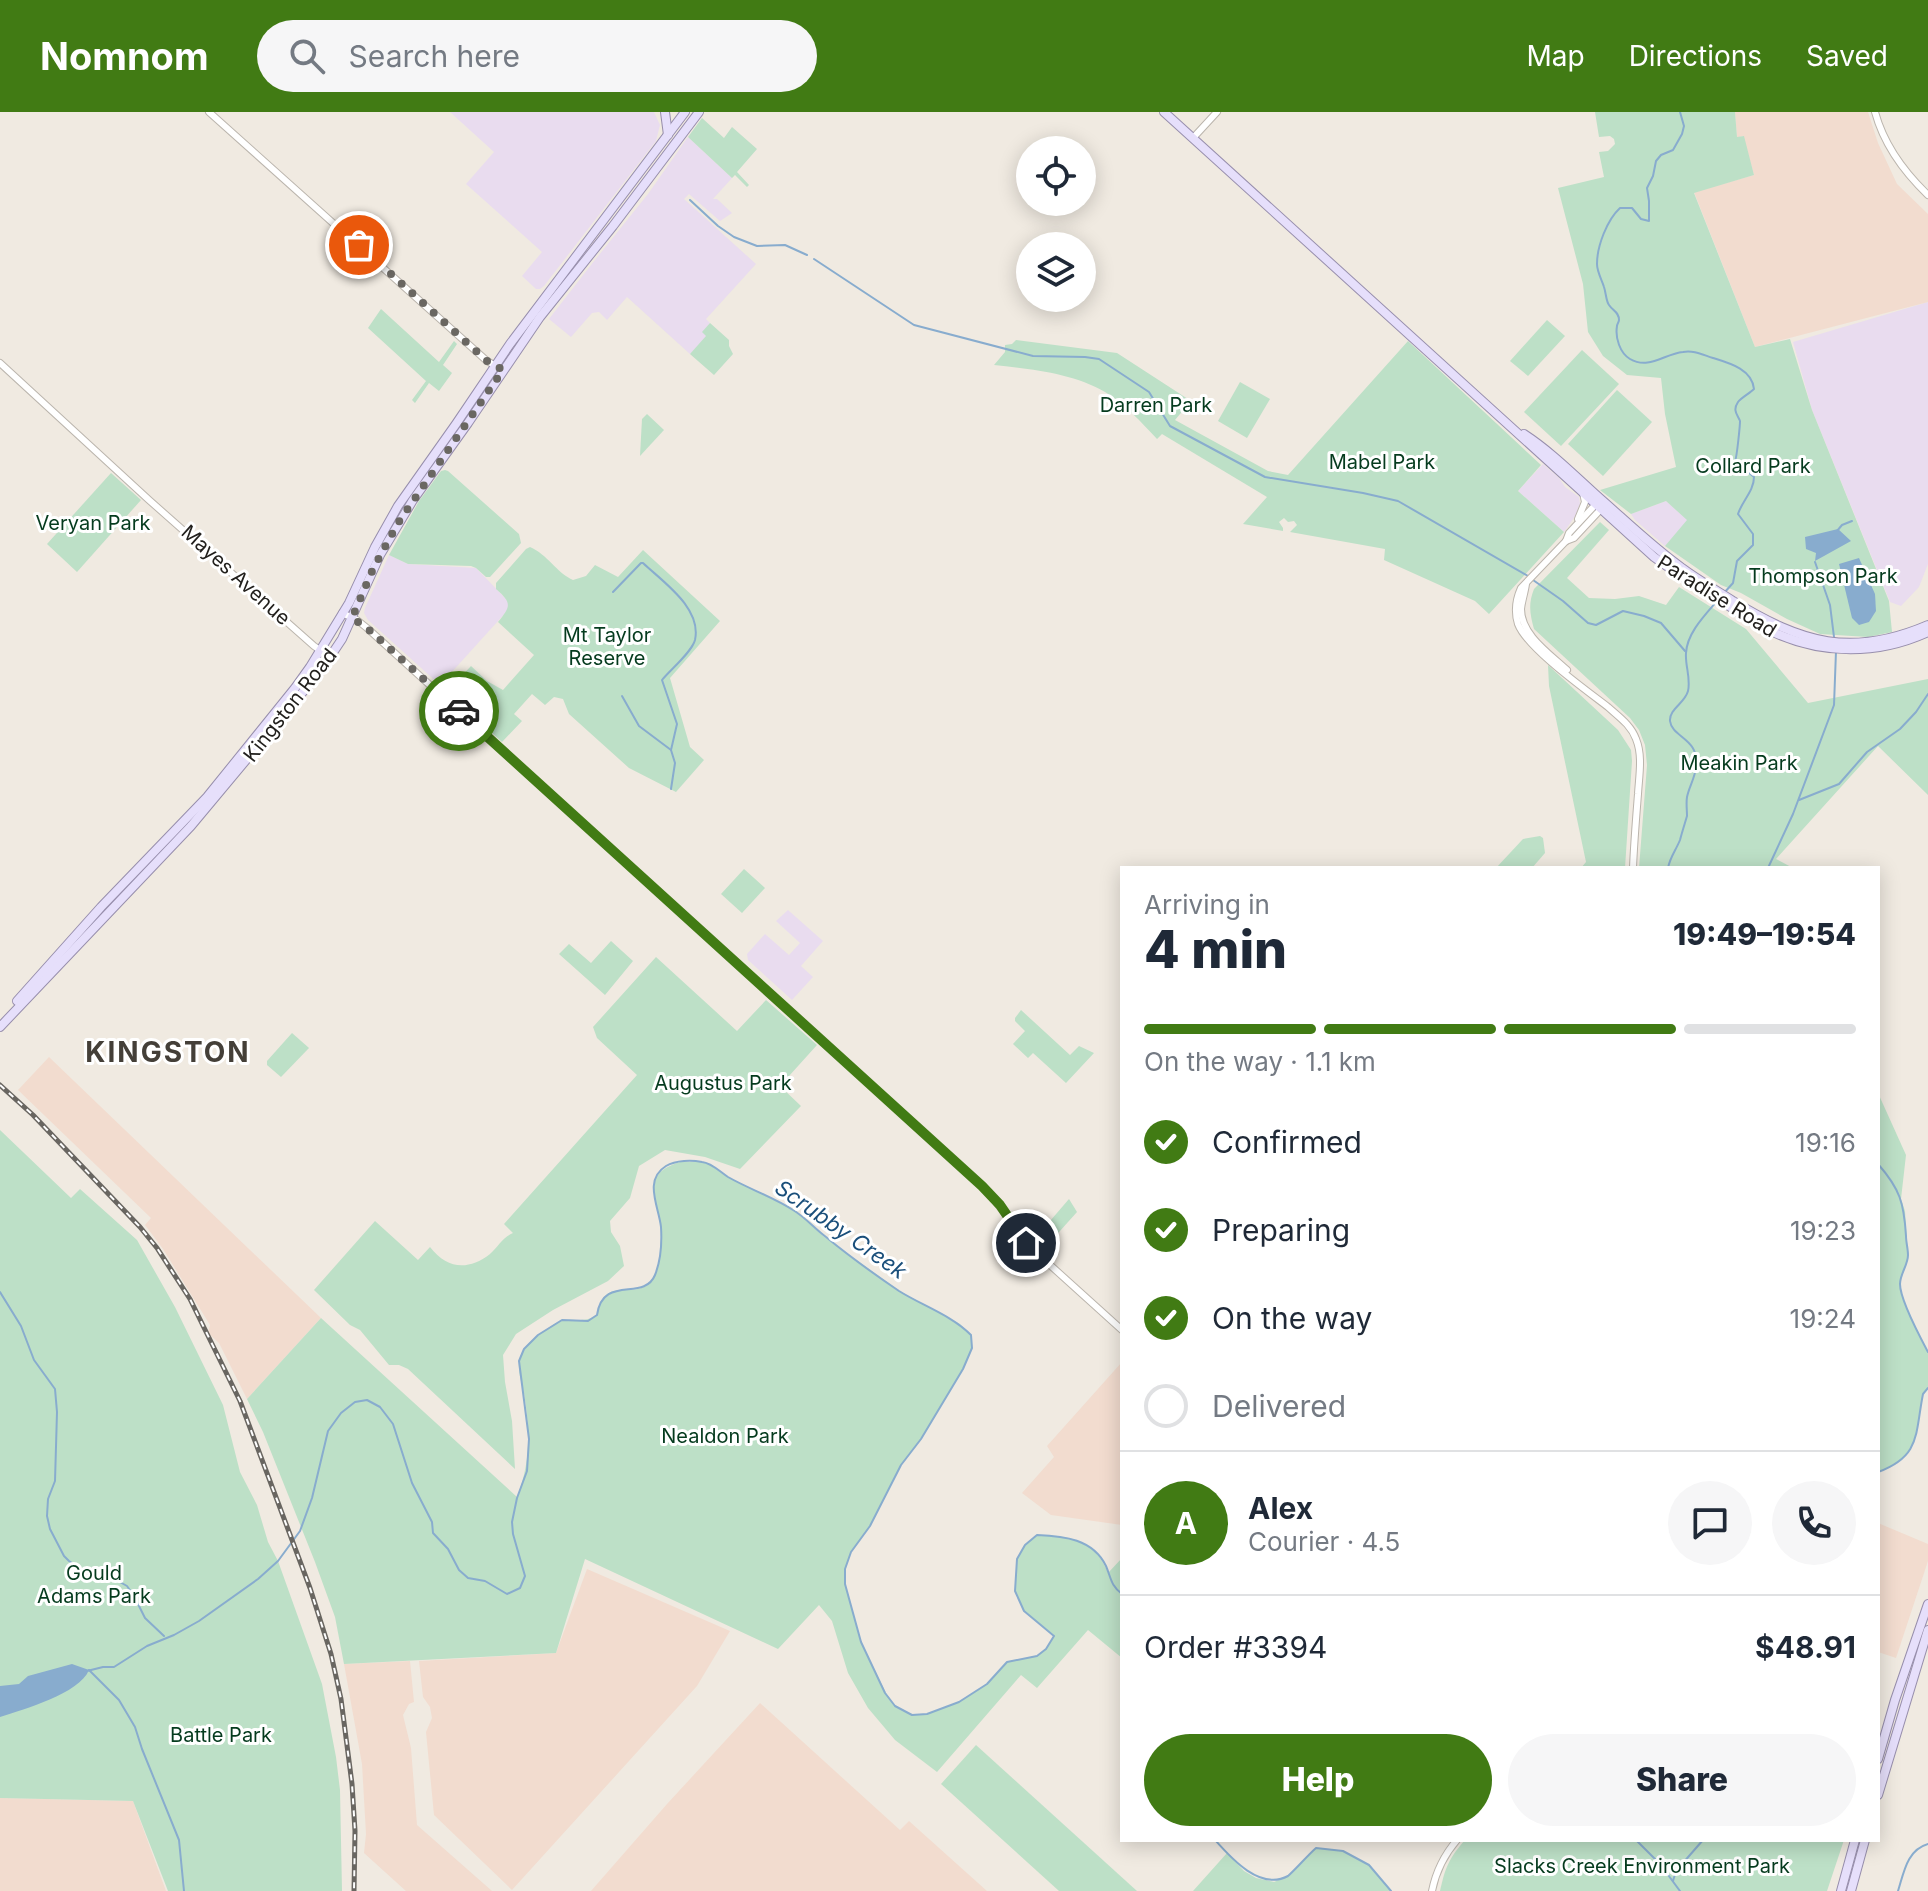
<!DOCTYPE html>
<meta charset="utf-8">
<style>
:root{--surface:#fff;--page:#f6f6f7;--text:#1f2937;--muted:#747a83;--line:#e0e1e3;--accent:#417b14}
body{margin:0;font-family:Inter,sans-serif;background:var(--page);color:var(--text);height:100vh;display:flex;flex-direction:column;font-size:30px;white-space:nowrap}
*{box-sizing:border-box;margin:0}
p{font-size:26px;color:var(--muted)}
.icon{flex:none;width:44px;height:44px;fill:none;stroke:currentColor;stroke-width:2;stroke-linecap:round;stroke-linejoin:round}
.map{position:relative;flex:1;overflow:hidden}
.details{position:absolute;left:1120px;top:754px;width:760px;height:976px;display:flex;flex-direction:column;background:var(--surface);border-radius:0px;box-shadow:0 4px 20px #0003}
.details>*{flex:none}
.controls{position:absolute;left:1016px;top:24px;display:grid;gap:16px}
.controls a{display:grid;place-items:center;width:80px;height:80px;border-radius:50%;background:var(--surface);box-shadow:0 4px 20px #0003;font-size:40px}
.pin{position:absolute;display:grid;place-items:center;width:68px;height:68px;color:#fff;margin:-34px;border:4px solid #fff;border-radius:50%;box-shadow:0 2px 8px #0007}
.courier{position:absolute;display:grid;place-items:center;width:80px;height:80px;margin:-40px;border:6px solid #417b14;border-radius:50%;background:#fff;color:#222;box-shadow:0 2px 10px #0007}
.head em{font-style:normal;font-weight:800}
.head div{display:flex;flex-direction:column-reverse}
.head{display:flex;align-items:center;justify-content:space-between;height:136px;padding:0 24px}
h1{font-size:52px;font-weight:800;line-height:60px}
.bar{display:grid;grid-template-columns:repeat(4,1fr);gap:12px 8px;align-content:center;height:96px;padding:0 24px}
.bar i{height:10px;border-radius:6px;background:var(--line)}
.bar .current{background:var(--accent)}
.bar p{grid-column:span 4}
.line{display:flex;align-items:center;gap:20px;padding:0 24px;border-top:2px solid var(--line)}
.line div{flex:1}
.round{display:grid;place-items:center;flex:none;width:84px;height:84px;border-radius:42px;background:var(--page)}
ol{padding:0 24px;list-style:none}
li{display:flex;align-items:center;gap:24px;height:88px}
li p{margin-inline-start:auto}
li .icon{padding:8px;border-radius:50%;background:var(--accent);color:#fff;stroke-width:4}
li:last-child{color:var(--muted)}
li i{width:44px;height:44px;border:4px solid var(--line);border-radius:50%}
.button{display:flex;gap:16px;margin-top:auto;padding:16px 24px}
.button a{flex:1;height:92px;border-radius:48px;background:var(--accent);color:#fff;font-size:32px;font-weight:800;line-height:92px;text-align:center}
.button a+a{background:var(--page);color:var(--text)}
header{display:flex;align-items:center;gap:48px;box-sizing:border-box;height:112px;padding:0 40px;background:var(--accent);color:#fff}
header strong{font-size:38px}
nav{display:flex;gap:44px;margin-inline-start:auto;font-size:28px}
.search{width:560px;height:72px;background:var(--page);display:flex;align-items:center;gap:20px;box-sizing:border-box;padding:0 28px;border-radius:44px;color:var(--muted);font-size:30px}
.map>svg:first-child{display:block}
</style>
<header>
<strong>Nomnom</strong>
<div class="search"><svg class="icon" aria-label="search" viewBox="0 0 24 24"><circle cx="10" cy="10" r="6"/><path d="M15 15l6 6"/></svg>Search here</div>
<nav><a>Map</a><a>Directions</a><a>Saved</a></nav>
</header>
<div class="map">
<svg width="1928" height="1779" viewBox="0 0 1928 1779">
<rect width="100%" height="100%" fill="#f0eae1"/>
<!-- commercial -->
<g fill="#e9dcef">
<polygon points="450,0 654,0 660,13 656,29 544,174 540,177 536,177 522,164 542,140 466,72 494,40"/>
<polygon points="688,25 732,66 713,87 717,87 732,101 720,109 689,82 684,87 756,152 706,207 710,211 703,220 707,224 690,242 627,185 607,208 599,200 592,201 571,225 549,207 591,153 648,82"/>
<polygon points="1928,190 1928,452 1919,475 1901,494 1890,490 1812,298 1793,230"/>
<polygon points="1543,352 1559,366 1565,375 1579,385 1580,392 1576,403 1564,420 1518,379"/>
<polygon points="1666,389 1688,408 1665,434 1635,408 1631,402"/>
<polygon points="389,443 408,452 476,456 508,489 508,498 440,573 368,508 364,501 365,496"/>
<polygon points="788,798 823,829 801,854 813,865 792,888 748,848 747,842 765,822 789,843 800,831 776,809"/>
</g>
<!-- industrial -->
<g fill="#f2dccf">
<polygon points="1735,0 1868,0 1878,31 1897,72 1928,102 1928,190 1755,235 1694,80 1754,63 1743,24 1737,26"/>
<polygon points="49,945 321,1206 247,1287 219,1231 208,1221 210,1213 163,1137 145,1113 151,1106 18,978"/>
<polygon points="1122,1250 1122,1413 1051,1403 1022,1381 1054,1345 1047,1334"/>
<polygon points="1878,1411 1928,1432 1928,1449 1896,1546 1878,1540"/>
<polygon points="587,1457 730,1519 697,1574 512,1778 434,1703 426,1620 432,1606 430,1595 423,1585 419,1549 556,1541"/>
<polygon points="410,1549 414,1590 409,1592 403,1603 411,1636 417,1713 492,1779 406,1779 364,1741 366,1722 362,1652 344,1552"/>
<polygon points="760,1591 900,1718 909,1709 987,1779 591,1779 667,1692"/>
<polygon points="0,1686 133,1689 166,1779 0,1779"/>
</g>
<!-- green -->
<g fill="#bde0c7">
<polygon points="1595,0 1735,0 1737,25 1744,24 1754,63 1694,81 1755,235 1790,227 1812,298 1889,489 1892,520 1868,525 1820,522 1787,507 1741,481 1721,473 1665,434 1687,408 1666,389 1631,402 1600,378 1676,355 1665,302 1661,266 1627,263 1603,244 1588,220 1583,172 1558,76 1604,65 1599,40 1608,39 1615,32 1614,27 1610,24 1599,25"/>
<polygon points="702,6 724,26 732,15 757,37 737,60 749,73 747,75 735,63 732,66 688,25"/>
<polygon points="381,197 439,250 454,229 457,232 443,253 452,261 439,279 429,271 415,291 412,288 426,269 368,216"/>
<polygon points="1547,208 1565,224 1528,264 1510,249"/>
<polygon points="710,211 729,228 729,234 733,242 714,263 690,242 706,224 702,220"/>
<path d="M1016 228 1117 241 1191 289 1175 308 1268 359 1288 363 1408 229 1541 353 1518 379 1564 420 1489 502 1475 489 1384 448 1385 437 1290 420 1297 413 1294 409 1288 410 1284 406 1279 410 1283 416V419L1243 412 1267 385 1162 322 1157 327C1141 310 1125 292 1105 280 1073 261 1030 257 994 253L1005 240V233L1012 232Z"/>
<polygon points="1582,238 1619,272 1561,334 1524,300"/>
<polygon points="1240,270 1270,287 1247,326 1218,309"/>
<polygon points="1617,278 1652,310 1603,364 1568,332"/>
<polygon points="647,302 664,318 640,344 642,307"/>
<polygon points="445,358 448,359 519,422 521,431 490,465 486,465 476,456 471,454 408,452 389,443 419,389 441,359"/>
<polygon points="111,361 141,388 77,460 47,432"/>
<path d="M1600 410 1609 418 1567 466 1589 486 1615 487 1639 484 1666 493 1679 475 1746 517 1808 591 1928 567V683L1878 634 1776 747 1793 756H1639L1647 653 1645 633 1639 618 1630 606 1534 517C1530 502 1528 492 1534 477Z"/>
<path d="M530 435C547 442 557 461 573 468L586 464 595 453 618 465 643 438 720 509 670 566 690 635 704 648 676 680 629 656 569 602 563 587 554 585 545 593 532 582 514 602 522 609 502 630 447 580 471 554 487 569 503 578 534 543 498 510C511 494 512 491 496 477V471L526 437Z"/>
<polygon points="1548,553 1618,618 1631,638 1632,649 1625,756 1581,756 1586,750 1549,574"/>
<polygon points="1540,724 1543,726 1545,741 1532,756 1496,756 1523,727"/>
<polygon points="744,757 765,776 742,801 721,782"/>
<polygon points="611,829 633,849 605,883 559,842 569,832 591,851"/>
<path d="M656 845 737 919 766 888 817 933 780 974 801 994 740 1057 705 1045 665 1038 639 1054 630 1086 610 1109 611 1120 620 1134 624 1154 608 1169 553 1198 516 1222 503 1243 505 1270 512 1309 515 1357 408 1257 399 1253H389L360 1218 350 1213 314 1178 375 1109 418 1148 430 1135C447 1157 468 1159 490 1142 498 1135 502 1126 513 1121L504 1112 637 963 597 926 593 915Z"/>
<polygon points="1021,898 1070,943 1079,934 1094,941 1066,971 1033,941 1028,946 1013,932 1025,919 1015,909 1015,906"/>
<polygon points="292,921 309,936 281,965 267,953 267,949"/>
<path d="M1878 981 1906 1043 1901 1087 1905 1099 1908 1145 1900 1170 1902 1184 1909 1201 1928 1240V1276L1923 1282C1915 1322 1921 1344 1878 1360Z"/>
<polygon points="0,1018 71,1086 80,1077 137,1128 175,1195 223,1293 240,1360 257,1393 268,1430 278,1449 322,1572 336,1645 340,1678 342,1779 168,1779 133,1689 0,1686"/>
<path d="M680 1050H705L730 1066 795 1098 823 1124 901 1180 960 1212 971 1223 972 1236 963 1257 921 1327 901 1353 870 1414 851 1440 845 1457V1472L861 1530 886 1581 895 1594 913 1603 927 1602 959 1590 987 1572 1007 1550 1037 1544 1046 1537 1054 1523 1024 1499 1015 1479 1017 1447 1025 1433 1037 1423C1070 1424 1095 1427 1108 1461L1122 1446V1546L1088 1518 1037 1576 1021 1563 937 1660 895 1628 868 1596 848 1561 832 1509 819 1493 778 1537 585 1447 556 1541 344 1552 335 1505 315 1450 263 1320 247 1287 321 1206 517 1385C531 1349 530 1319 524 1281 522 1271 518 1261 519 1251 520 1238 530 1229 540 1222 546 1218 554 1211 561 1209 575 1205 583 1212 597 1203 604 1163 631 1188 650 1171 656 1165 657 1156 659 1148 662 1136 662 1122 660 1110 655 1081 642 1062 680 1050Z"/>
<polygon points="1069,1087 1077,1100 1042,1139 1032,1130"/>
<polygon points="976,1633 1137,1779 1059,1779 941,1672"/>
<path d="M1465 1728H1844L1827 1779H1440C1445 1756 1449 1746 1465 1728Z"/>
<polygon points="1316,1736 1343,1739 1369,1753 1391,1779 1193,1779 1227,1741 1244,1759 1256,1766 1274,1770 1288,1764"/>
</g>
<!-- water -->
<g fill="#88acce">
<polygon points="1838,417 1851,429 1815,449 1816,441 1806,437 1805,425"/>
<polygon points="1859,446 1875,482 1876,499 1869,510 1859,513 1852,506 1839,452"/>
<path d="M72 1552 89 1558C79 1582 24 1597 0 1605V1574L19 1572 28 1564Z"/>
</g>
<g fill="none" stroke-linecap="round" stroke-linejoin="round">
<!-- stream -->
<g stroke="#88acce" stroke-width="2">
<path d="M1680 0 1684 14 1682 22 1673 38 1661 43 1656 49 1653 64 1647 76 1649 89V109L1641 107 1632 96H1620C1607 108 1597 134 1597 152 1597 160 1602 168 1604 175 1606 181 1606 189 1609 193 1613 199 1619 200 1619 208 1619 210 1617 212 1617 214 1615 226 1620 241 1630 247 1649 258 1664 242 1683 240 1694 238 1703 243 1713 246 1729 251 1752 257 1754 277 1750 281 1741 286 1738 290 1732 299 1738 303 1740 309 1740 313 1737 345 1735 349L1754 365C1754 379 1742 389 1738 402L1753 422V433L1737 449 1733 471 1724 481"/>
<polyline points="690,88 718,114 734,125 757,134 785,133 807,143"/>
<polyline points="814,147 914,213 1033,244 1085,245 1099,247 1149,280 1170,314 1265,365 1363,381 1398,389 1528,464"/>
<polyline points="1837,419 1842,413 1852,409"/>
<polyline points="1815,450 1830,493 1834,525"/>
<polyline points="1533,468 1563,489 1588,511 1596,513 1623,499 1644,504 1661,511 1685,539"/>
<path d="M613 480 641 451H643C663 470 702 496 695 528 692 540 670 558 662 568L677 612 671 638 675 651 671 677"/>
<polyline points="622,584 639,614 671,638"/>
<polyline points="1799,688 1839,672 1867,640 1900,617 1916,600 1928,582"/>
<path d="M1668 756C1670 745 1676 738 1680 728 1682 720 1685 711 1687 704 1687 698 1686 691 1687 685 1689 675 1695 666 1696 655 1700 626 1672 626 1670 609 1669 597 1685 591 1688 579 1691 566 1685 554 1686 541 1687 521 1705 503 1717 489"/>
<polyline points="1768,756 1793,702 1834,593 1836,539"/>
<path d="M1878 1052C1900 1077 1904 1091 1906 1124 1906 1130 1908 1137 1908 1143 1908 1153 1900 1162 1900 1172 1900 1188 1920 1225 1928 1240"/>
<polyline points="0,1180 21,1214 34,1248 55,1277 57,1300 55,1369 48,1387 47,1404 50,1417 64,1444 69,1449 92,1464 111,1465 127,1474 134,1484 145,1506 164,1524"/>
<path d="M1878 1360C1921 1344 1915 1322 1923 1282L1928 1276"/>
<polyline points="89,1558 119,1588 135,1615 142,1637 179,1728 184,1779"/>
<path d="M87 1559 103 1555H114L147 1534 174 1523 199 1509 258 1467 278 1449 300 1419 312 1386 328 1319 341 1301 355 1290 367 1288 380 1295 393 1312 412 1371 432 1410 433 1421 448 1437 459 1458 468 1466 485 1469 507 1482 520 1476 525 1464 513 1422 512 1410 517 1386 527 1359 529 1327 519 1249 524 1237 538 1223 562 1208 588 1209 597 1203C603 1162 644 1190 655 1163 661 1148 662 1131 661 1115 659 1095 643 1068 666 1054 676 1048 692 1048 702 1050 712 1051 720 1060 728 1065 749 1077 773 1085 793 1098 805 1105 815 1117 826 1125 849 1144 874 1162 899 1179 923 1194 951 1203 971 1223L972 1236 963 1257 921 1327 901 1353 870 1414 851 1440 845 1457V1472L861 1530 885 1581 895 1594 912 1603 927 1602 959 1590 987 1572 1007 1550 1037 1544 1046 1537 1054 1524 1024 1499 1015 1479 1017 1447 1025 1433 1037 1423C1064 1424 1093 1427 1106 1454 1111 1466 1111 1474 1122 1482"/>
<path d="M1215 1728C1231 1746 1260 1779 1288 1764 1296 1757 1307 1744 1316 1736L1343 1739 1369 1753 1391 1779"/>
<polyline points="1636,1728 1660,1752 1680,1779"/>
<polyline points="1673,1769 1676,1759 1703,1728"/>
<path d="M1898 1779C1904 1760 1907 1738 1928 1732"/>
</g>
<defs>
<g id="minor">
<polyline points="209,0 487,249 503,258"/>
<path d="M1875 0C1884 33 1904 60 1928 83"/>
<polyline points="1193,26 1217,0"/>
<polyline points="0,251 149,388 314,534 330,545"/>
<path d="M1601 397 1574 426 1566 429 1521 476C1516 487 1514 499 1518 512 1527 536 1586 578 1608 595 1619 605 1631 613 1636 627 1643 644 1639 664 1638 682 1636 707 1634 731 1633 756"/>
<polyline points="1578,407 1585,390 1583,381"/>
<polyline points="1566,429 1569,421 1596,392 1600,391"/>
<path d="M1526 472C1525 480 1522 488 1521 497 1521 523 1550 542 1567 558"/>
<path d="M342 501 357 508 367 516 982 1074C1002 1093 1011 1114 1029 1134L1122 1218"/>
<path d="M1432 1779C1436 1759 1444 1743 1457 1728"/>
</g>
<g id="major">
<polyline points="665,0 668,23"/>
<path d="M1164 0 1654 445C1677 462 1701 477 1726 492 1741 502 1757 513 1773 520 1823 543 1878 543 1928 520"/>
<path d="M1524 322C1553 341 1577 366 1603 389 1629 412 1654 436 1682 456 1698 468 1716 478 1733 489 1802 531 1851 546 1928 513"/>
<polyline points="17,889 101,795 207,685 295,576 310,555 349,491 375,435 398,394 456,312 510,232 685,0"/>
<polyline points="0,915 191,714 322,557 342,527 380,443 413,388 468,311 540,205 613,114 699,0"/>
<polyline points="1878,1647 1895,1588 1928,1492"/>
<polyline points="1878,1683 1928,1518"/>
<polyline points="1841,1779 1855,1728"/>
<polyline points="1851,1779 1865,1728"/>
</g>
</defs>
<!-- minor casing -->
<use href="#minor" stroke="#bbb5ad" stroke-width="8"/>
<!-- major casing -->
<use href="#major" stroke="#978eac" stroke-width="10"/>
<!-- minor -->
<use href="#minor" stroke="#fff" stroke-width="6"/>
<!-- major -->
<use href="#major" stroke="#e6dffb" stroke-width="8"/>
<defs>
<polyline id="rail" points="0,973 33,1003 140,1115 157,1136 190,1187 240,1289 310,1476 331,1542 341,1587 352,1672 355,1719 354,1779"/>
</defs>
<!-- rail casing -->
<use href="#rail" stroke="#696661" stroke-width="5"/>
<!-- rail -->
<use href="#rail" stroke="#fff" stroke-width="2" stroke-dasharray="6" stroke-linecap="butt"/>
</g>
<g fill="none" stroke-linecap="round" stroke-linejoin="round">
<!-- done -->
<polyline stroke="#6a6762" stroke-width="8" stroke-dasharray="0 14.4" points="359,133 487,249 503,258 398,411 373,457 352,506 367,516 459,599"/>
<!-- route -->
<polyline stroke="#417b14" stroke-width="10" points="459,599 982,1074 1000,1093 1026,1131"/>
</g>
<g text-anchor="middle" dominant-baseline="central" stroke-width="6" stroke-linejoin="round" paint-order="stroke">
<!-- park labels -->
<g font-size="20" fill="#053b1e" stroke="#fff">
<text x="1156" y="293">Darren Park</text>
<text x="1382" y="350">Mabel Park</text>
<text x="1753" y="354">Collard Park</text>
<text x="93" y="411">Veryan Park</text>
<text x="1823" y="464">Thompson Park</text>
<text x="607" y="523">Mt Taylor<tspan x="607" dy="23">Reserve</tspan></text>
<text x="1739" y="651">Meakin Park</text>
<text x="723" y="971">Augustus Park</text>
<text x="725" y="1324">Nealdon Park</text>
<text x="94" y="1461">Gould<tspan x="94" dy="23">Adams Park</tspan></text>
<text x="221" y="1623">Battle Park</text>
<text x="1642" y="1754">Slacks Creek Environment Park</text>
</g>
<!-- street labels -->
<g font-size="20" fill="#22201d" stroke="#fff">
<text transform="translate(236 463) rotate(42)">Mayes Avenue</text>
<text transform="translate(1717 484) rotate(32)">Paradise Road</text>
<text transform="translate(290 593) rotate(-52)">Kingston Road</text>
</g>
<!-- water labels -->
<g font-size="22" font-style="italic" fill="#1a4f7b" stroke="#fff">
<text transform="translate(841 1117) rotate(35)">Scrubby Creek</text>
</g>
<!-- district labels -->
<g font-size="28" font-weight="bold" letter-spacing="2" fill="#443f38" stroke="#fff">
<text x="168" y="940">KINGSTON</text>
</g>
</g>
</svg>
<div class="controls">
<a><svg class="icon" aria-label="locate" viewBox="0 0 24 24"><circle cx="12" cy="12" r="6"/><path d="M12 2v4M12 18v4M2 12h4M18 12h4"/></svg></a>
<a><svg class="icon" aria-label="layers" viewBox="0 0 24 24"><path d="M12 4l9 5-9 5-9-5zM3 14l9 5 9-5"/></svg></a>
</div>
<div class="pin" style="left:359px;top:133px;background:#ea580c"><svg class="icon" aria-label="bag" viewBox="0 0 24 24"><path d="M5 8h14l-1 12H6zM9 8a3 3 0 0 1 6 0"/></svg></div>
<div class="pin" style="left:1026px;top:1131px;background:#1f2937"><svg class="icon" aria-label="home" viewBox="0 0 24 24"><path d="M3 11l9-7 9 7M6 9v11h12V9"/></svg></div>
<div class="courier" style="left:459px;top:599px"><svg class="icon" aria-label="car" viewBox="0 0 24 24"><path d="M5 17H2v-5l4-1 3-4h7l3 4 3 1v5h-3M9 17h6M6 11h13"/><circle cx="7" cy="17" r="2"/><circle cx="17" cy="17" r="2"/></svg></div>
<section class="details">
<div class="head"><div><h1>4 min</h1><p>Arriving in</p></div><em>19:49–19:54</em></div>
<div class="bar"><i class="current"></i><i class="current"></i><i class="current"></i><i></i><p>On the way · 1.1 km</p></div>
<ol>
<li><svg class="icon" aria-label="check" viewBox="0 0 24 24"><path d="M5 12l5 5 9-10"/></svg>Confirmed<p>19:16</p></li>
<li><svg class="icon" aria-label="check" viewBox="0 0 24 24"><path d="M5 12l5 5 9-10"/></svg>Preparing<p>19:23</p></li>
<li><svg class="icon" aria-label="check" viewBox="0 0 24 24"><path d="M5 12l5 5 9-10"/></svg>On the way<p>19:24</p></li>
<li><i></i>Delivered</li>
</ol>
<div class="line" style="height:144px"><b class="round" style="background:var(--accent);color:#fff">A</b><div><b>Alex</b><p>Courier · 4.5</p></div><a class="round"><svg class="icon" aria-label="chat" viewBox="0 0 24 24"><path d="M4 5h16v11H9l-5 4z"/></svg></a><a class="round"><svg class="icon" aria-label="phone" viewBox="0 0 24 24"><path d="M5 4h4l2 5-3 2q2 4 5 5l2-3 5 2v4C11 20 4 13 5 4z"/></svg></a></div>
<div class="line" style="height:104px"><div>Order #3394</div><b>$48.91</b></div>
<div class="button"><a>Help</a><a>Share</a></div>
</section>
</div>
